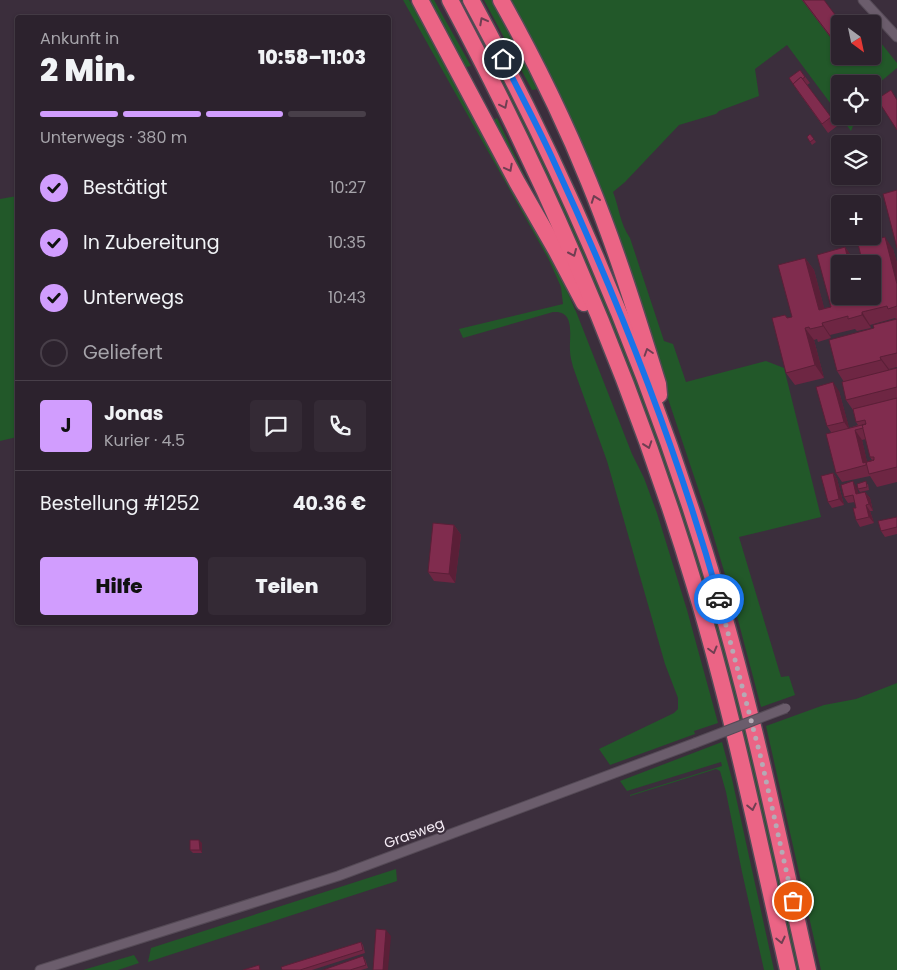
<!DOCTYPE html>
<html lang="de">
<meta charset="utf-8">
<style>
:root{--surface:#2c222d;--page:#342a35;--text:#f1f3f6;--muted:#a6a4aa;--line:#483f49;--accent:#d19dfe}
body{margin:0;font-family:Poppins,sans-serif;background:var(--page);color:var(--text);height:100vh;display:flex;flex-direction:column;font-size:19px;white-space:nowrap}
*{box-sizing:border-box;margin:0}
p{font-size:16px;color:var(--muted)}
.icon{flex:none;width:28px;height:28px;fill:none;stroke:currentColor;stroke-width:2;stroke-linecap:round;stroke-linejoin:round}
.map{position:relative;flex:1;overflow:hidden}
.details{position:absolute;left:15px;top:15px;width:376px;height:610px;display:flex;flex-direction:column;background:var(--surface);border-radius:5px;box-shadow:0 1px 4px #0004,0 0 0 1px var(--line)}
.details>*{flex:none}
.needle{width:32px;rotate:147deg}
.fabs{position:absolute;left:831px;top:15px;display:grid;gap:10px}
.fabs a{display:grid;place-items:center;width:50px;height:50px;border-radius:5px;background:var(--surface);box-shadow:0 1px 4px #0004,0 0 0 1px var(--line);font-size:25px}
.pin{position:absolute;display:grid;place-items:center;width:42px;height:42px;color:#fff;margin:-21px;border:2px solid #fff;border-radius:50%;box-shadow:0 1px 5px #0007}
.courier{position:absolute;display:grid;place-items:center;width:50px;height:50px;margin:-25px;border:4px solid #1a73e8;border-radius:50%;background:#fff;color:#222;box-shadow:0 1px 6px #0007}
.summary em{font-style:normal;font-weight:800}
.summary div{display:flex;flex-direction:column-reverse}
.summary{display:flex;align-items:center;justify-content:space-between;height:85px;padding:0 25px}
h1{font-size:32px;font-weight:800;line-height:38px}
.bar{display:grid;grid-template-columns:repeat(4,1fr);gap:8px 5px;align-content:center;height:60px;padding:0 25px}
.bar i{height:6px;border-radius:4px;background:var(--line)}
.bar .current{background:var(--accent)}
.bar p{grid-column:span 4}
.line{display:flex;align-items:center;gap:12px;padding:0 25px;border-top:1px solid var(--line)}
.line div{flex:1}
.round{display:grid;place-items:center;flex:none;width:52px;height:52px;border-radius:5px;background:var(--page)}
ol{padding:0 25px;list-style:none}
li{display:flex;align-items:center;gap:15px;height:55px}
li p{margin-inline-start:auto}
li .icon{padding:5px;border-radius:50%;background:var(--accent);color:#111;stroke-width:4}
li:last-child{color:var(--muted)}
li i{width:28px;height:28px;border:2px solid var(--line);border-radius:50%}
.primary-button{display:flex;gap:10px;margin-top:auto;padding:10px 25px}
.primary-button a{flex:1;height:58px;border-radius:5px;background:var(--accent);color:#111;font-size:20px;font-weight:800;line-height:58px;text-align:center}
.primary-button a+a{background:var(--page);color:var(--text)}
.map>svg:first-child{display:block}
</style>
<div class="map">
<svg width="897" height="970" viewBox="0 0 897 970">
<rect width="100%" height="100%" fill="#3b2e3c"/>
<!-- green -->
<g fill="#225829">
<path d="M403 0H409L445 61 559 272 577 314 632 454 644 478 657 513 687 610 718 723 694 731 695 734 610 765 599 749 674 713 678 709V698L665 664 607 461 573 367C572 362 570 357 570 351 569 336 576 310 553 312L463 338 459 329 563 304 561 287 549 260Z"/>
<polygon points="425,0 434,0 471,66 462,68"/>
<path d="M458 0H462C480 34 498 67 515 101 598 268 665 443 717 622 750 737 773 854 800 970H796L755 785 729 679 658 448 632 376 573 234 513 105Z"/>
<polygon points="484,0 495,0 536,78 577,173 539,89 532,90"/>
<path d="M512 0H802L840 50V56H872L873 33 897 63V68L873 88 872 84H840V116H857L851 131 787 45 755 69 759 96 719 111 716 114 679 125 625 182 613 192C619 207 620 224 630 238L664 341 673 344 686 382 766 361 784 368 821 517 739 537 781 677 789 676 795 695 761 707 733 601 709 521 651 348Z"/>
<polygon points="497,118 541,210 490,122"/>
<polygon points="17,196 17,437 0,441 0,199"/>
<polygon points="897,683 897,970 821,970 766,726 824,705 856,699"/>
<polygon points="722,742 732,779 774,970 764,970 742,872 726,792 720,771 716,769 630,796 630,795 722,766 721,762 627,791 620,781"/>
<polygon points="396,869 397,881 148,962 151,948"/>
<polygon points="134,955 139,963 118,970 83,970"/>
</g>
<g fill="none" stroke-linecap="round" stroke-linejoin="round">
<defs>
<g id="street">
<polyline points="863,0 897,37"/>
<polyline points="40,970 338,876 695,743"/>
</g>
<g id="highway">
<polyline points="420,0 517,182 556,250 584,303"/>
<path d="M450 0C550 188 634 383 695 587 733 713 759 842 788 970"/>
<path d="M471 0C573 188 656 387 717 592 754 717 780 844 808 970"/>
<path d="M501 0C534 59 564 120 589 182 616 248 637 316 658 384L659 395"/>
</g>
</defs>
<!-- street casing -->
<use href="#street" stroke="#554a56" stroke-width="11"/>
<!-- highway casing -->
<use href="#highway" stroke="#554a56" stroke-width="19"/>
<!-- street -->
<use href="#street" stroke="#6b5d6c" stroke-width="9"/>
<!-- highway -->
<use href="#highway" stroke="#eb6485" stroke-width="16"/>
<defs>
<polyline id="street-bridge" points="695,743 786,708"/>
</defs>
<!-- street-bridge casing -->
<use href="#street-bridge" stroke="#554a56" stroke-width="11" stroke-linecap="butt"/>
<!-- street-bridge -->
<use href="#street-bridge" stroke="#6b5d6c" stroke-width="9"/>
</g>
<!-- wall -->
<g fill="#6e2643" fill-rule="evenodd">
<polygon points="802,0 824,0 840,24 840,50"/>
<polygon points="800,70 810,83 807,85 837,126 828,133 799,93 793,84"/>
<polygon points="810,134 816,142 812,145 807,137"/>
<path d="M845 247 854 260 840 296H863L864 298 872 296 893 249 897 263V367L889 369 897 368V482L877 487 870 476 842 482 836 473 831 432 827 426 839 391 849 428 858 425 856 422 853 410 846 400 844 382 837 371 874 328 896 319 895 318 870 325 871 328 857 331 855 329 830 335 831 338 818 342 817 339 814 340 824 378 795 385 786 373 785 315 788 318 792 317 805 258 814 270 824 308 831 307ZM866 439 870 457 872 460 867 462 862 440Z"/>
<polygon points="833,473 837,479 844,505 832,508 828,502"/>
<polygon points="868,484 869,490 860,492 858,489"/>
<polygon points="865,492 870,498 873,511 870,511 874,523 860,527 856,520 856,508 855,502 848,503 844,497"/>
<polygon points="897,517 897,534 885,537 881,531"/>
<polygon points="454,525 461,535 455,583 434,581 428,572"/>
<polygon points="202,843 202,853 193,853 190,850"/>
<polygon points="361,942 363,945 365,953 312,970 282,970"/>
<polygon points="365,959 368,968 361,970 323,970"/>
</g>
<!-- shaded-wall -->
<g fill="#5a1f37">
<polygon points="885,237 893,249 897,263 897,284"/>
<polygon points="845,247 854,260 855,264 849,264"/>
<polygon points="805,258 814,270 828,322 819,310"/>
<polygon points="858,296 863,296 867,312 859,299"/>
<polygon points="862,312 870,325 871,328 862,315"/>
<polygon points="822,323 830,335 831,338 823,326"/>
<polygon points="805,328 814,340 824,378 815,365"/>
<polygon points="880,357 889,369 890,372 881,360"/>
<polygon points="833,382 839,391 850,431 844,422"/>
<polygon points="855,430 862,440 868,465 863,463"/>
<polygon points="833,473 837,479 844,505 839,499"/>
<polygon points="853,481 857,488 861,500 856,494"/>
<polygon points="865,492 870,498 873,511 869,504"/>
<polygon points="866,505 870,511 874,523 869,517"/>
<polygon points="454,525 461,535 455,583 449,574"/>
<polygon points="199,840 202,843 202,853 200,850"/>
<polygon points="386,930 391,936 388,970 383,970"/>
</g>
<!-- building -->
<g fill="#802c4e" stroke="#5a1f37">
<polygon points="803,0 824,0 842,24 840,24 840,37 834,41"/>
<polygon points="800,70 805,77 802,79 801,77 793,84 789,78"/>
<polygon points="801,77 831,117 822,124 793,84"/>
<polygon points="891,90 897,100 897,130 877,99"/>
<polygon points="810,134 814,139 810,142 807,137"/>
<polygon points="897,190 897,248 883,194"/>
<polygon points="885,237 897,284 897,306 888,309 887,306 862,312 862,315 848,319 848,316 822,323 823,326 810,329 809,327 805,328 815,365 786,373 772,318 785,315 787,318 792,317 778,265 805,258 819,310 831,307 817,255 845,247 849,264 840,264 840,296 858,296 859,299 872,296 872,264 863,264 858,244"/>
<polygon points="897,319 897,353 880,357 881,360 837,371 829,340 874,328 873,325"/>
<polygon points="897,368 897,387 846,400 842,382"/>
<polygon points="833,382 844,422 827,426 816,387"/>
<polygon points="897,398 897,467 869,474 866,462 874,460 874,457 870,457 862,425 866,424 865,420 856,422 853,409"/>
<polygon points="866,424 862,425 863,428 855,430 863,463 874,460 866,462 866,465 836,473 826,434"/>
<polygon points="833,473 839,499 828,502 821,476"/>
<polygon points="853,481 856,494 865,492 869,504 866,505 869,517 856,520 853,508 856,508 853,495 844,497 841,485"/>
<polygon points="866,481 867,487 858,489 857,484"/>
<polygon points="897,517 897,527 881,531 878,521"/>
<polygon points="433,523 454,525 449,574 428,572"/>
<polygon points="190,840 199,840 200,850 190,850"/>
<polygon points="376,929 386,930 383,970 373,970"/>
<polygon points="361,942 363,950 300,970 282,970 281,967"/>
<polygon points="363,956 366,965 350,970 323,970"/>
<polygon points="259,965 260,970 243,970"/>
</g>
<!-- one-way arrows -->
<defs><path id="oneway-chevron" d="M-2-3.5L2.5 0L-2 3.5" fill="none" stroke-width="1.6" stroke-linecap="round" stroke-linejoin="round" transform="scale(1.25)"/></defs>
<g stroke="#703e52">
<use href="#oneway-chevron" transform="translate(483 21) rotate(-118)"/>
<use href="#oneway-chevron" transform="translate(504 105) rotate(64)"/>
<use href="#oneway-chevron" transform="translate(509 168) rotate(62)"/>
<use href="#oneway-chevron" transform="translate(595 199) rotate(-110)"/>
<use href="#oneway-chevron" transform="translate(573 253) rotate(66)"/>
<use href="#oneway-chevron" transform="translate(648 352) rotate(-108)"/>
<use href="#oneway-chevron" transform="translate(648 445) rotate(71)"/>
<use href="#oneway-chevron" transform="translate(713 650) rotate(75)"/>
<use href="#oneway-chevron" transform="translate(752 807) rotate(78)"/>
<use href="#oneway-chevron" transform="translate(781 940) rotate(77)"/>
</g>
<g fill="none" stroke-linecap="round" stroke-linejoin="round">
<!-- done -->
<polyline stroke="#b5aab5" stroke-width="5" stroke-dasharray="0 9" points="719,599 761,758 793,901"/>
<!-- route -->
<path stroke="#1a73e8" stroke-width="6" d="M503 59C520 94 539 128 555 164 619 302 678 452 719 599"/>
</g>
<g text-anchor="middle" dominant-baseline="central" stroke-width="4.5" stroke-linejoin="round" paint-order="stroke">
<!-- street labels -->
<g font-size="14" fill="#f6edf6" stroke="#3b2e3c">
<text transform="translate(414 833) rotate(-20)">Grasweg</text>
</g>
</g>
</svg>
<div class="fabs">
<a><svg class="needle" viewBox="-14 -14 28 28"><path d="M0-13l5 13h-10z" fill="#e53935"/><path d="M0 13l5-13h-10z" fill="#a6a4aa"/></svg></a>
<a><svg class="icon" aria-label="locate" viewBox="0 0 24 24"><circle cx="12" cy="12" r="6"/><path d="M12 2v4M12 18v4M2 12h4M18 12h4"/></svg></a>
<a><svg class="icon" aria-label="layers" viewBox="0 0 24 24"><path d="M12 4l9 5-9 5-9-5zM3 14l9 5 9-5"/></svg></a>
<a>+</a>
<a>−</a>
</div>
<div class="pin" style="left:793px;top:901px;background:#ea580c"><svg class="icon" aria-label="bag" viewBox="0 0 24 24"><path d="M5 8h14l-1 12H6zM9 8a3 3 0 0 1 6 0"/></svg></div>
<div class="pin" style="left:503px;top:59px;background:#1f2937"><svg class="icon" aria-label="home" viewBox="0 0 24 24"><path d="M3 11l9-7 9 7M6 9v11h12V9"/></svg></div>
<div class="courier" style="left:719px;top:599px"><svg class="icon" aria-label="car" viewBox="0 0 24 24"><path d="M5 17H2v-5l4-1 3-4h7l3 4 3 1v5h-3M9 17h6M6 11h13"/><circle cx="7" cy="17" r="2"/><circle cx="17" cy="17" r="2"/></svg></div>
<section class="details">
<div class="summary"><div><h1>2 Min.</h1><p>Ankunft in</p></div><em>10:58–11:03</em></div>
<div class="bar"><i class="current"></i><i class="current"></i><i class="current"></i><i></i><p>Unterwegs · 380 m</p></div>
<ol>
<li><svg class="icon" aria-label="check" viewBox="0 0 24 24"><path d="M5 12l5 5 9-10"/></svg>Bestätigt<p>10:27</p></li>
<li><svg class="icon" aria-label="check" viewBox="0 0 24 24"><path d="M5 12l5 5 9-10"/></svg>In Zubereitung<p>10:35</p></li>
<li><svg class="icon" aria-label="check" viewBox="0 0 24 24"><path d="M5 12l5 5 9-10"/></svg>Unterwegs<p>10:43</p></li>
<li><i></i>Geliefert</li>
</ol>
<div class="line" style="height:90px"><b class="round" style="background:var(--accent);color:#111">J</b><div><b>Jonas</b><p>Kurier · 4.5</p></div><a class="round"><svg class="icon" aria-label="chat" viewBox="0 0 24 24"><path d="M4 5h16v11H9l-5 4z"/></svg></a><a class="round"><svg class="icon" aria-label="phone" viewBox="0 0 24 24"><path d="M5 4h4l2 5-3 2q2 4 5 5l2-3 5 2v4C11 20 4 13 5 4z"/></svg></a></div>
<div class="line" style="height:65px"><div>Bestellung #1252</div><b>40.36 €</b></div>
<div class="primary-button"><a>Hilfe</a><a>Teilen</a></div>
</section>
</div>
